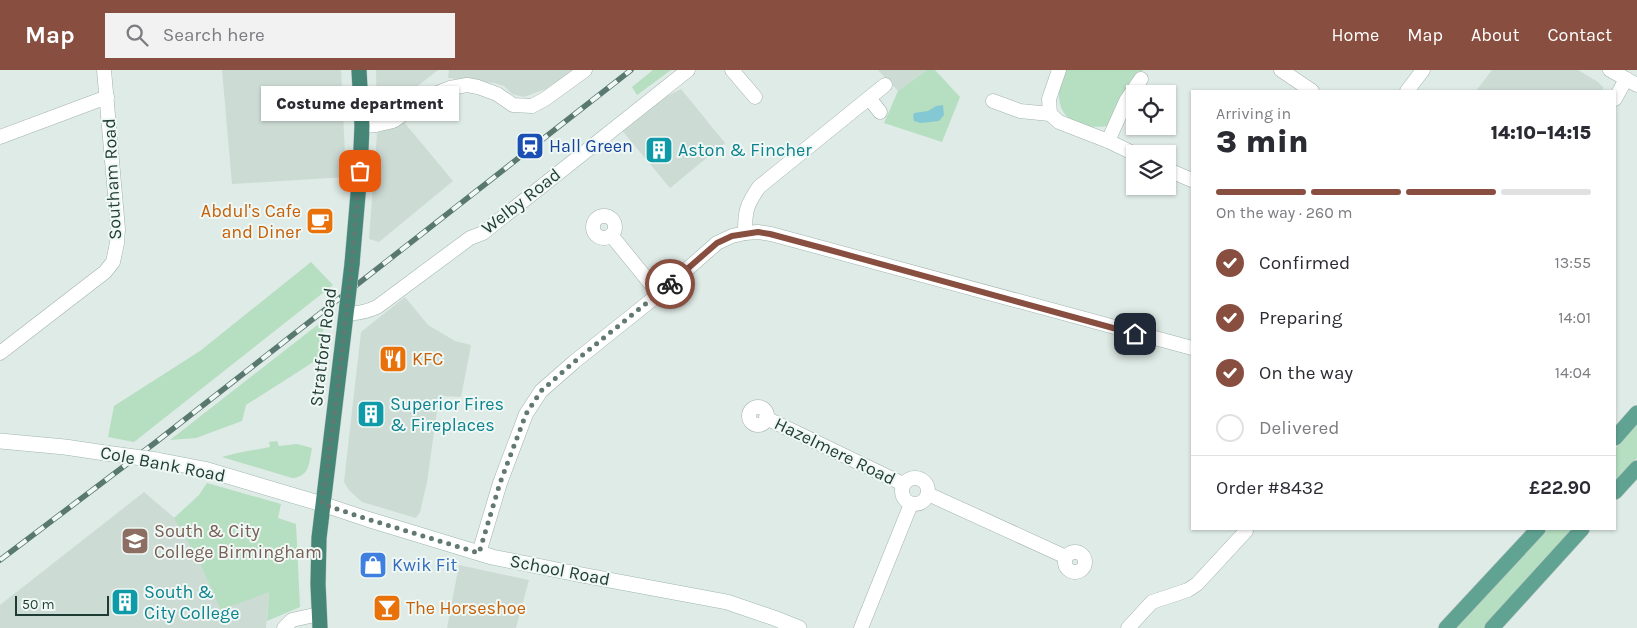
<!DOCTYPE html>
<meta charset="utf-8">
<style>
:root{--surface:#fff;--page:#f2f2f3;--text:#2b2b33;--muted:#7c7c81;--line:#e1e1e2;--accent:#884e40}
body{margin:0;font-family:Karla,sans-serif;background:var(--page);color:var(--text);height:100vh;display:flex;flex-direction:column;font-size:19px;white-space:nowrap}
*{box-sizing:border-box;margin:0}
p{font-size:16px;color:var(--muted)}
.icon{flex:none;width:28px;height:28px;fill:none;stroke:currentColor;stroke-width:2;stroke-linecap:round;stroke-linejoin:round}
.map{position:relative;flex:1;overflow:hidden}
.panel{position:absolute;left:1191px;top:20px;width:425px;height:440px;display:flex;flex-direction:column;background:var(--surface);border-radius:0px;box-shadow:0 1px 4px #0004}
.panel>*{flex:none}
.buttons{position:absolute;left:1126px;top:15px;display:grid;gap:10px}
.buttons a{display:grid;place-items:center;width:50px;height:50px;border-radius:0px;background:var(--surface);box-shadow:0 1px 4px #0004;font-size:25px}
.scale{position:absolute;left:15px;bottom:12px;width:94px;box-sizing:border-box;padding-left:5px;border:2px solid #1f3c34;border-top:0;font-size:14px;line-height:18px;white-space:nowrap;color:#1f3c34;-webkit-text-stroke:4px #eff8f4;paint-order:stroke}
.pin{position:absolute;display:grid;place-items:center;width:42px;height:42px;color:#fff;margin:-21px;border-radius:10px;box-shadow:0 2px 8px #0006}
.courier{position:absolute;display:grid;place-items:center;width:50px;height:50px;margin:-25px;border:4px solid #884e40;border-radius:50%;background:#fff;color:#222;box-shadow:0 1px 6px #0007}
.bubble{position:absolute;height:35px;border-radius:0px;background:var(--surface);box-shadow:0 1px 4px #0004;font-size:16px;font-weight:800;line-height:35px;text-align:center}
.headline em{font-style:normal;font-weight:800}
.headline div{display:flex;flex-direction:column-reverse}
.headline{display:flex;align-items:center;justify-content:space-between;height:85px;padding:0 25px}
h1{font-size:32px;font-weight:800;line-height:38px}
.bar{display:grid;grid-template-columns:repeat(4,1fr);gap:8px 5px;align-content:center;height:60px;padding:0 25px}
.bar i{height:6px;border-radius:4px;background:var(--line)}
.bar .active{background:var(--accent)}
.bar p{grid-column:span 4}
.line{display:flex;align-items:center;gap:12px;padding:0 25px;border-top:1px solid var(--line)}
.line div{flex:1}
ol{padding:0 25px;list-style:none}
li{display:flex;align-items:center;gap:15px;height:55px}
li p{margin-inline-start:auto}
li .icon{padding:5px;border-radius:50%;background:var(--accent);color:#fff;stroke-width:4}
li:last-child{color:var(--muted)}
li i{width:28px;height:28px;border:2px solid var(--line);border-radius:50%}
header{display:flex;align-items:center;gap:30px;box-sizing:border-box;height:70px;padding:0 25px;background:var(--accent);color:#fff}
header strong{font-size:24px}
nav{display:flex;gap:28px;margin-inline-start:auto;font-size:18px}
.search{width:350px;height:45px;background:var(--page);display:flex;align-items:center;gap:12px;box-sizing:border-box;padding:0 18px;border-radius:0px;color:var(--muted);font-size:19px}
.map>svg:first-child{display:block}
</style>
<header>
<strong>Map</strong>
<div class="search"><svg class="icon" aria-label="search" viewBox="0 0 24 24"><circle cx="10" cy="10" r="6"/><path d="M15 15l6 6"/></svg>Search here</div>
<nav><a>Home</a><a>Map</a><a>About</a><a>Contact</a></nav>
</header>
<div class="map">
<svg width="1637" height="558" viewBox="0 0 1637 558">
<rect width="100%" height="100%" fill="#dfebe6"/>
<!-- built -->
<g fill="#cddbd5">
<polygon points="222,0 341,0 346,107 232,114"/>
<polygon points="376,0 438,0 391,37 377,37"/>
<polygon points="449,0 572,0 546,19 524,27 512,24 504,16 494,13 448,8"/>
<polygon points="878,0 927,0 898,21"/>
<polygon points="1492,0 1578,0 1598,12 1603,17 1603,21 1476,21"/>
<polygon points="681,19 725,73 670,118 620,58 654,33"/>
<polygon points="403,51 453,111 379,172 369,169 377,63"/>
<polygon points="405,227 428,255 455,271 471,275 461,327 439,326 427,412 420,442 416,448 362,432 349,420 344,412 361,262"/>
<polygon points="144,422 177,450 199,491 269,522 266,558 0,558 0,535"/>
<polygon points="459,495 529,510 516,558 447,558"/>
</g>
<!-- green -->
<g fill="#b6dec1">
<polygon points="653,0 671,0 637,25 632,17"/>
<polygon points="927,0 935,0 960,27 942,72 884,53 898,21"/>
<path d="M1066 0H1143L1131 10 1115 37 1107 56C1068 62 1047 36 1066 0Z"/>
<polygon points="311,192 333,215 134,372 108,367 114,336 200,281"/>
<polygon points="325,249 318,289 246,335 242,351 196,368 170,370"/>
<polygon points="1637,354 1637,388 1615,413 1615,379"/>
<path d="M277 371 279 376 297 374 312 378C309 392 310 407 292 408L222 387 237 383 270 377 269 372Z"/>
<polygon points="207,413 281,434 278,448 296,454 300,537 267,551 269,522 221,540 199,491 174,448 199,425"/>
<polygon points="1546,459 1575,459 1538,501 1485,558 1457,558"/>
</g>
<!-- water -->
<polygon fill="#84c8d4" points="943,35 944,45 939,51 921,53 914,51 913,46 914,43 928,41 936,36"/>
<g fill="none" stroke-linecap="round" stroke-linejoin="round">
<defs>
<g id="minor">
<polyline points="732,0 755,27"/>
<polyline points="1059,0 1049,29 1050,44 1059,52 1108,71 1135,84"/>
<polyline points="1281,0 1312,21"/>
<polyline points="1610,0 1637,15"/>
<polyline points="1407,21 1423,0"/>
<polyline points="869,28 880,42"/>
<polyline points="1615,29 1626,9"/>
<polyline points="993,31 1020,41 1050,44"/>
<polyline points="362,56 376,55 393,51 430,26 450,18 467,15 478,17 497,24 513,35 532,36 545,29 585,0"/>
<polyline points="0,67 107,27"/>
<polyline points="1108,71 1126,31 1141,9"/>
<polyline points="1168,100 1192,110"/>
<circle cx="604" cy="157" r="11"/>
<path d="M745 163C745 141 746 136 759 117L885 15"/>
<polyline points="611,165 659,224"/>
<path d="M346 243C358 244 366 242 377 237L470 168 483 163 688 0"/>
<polyline points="0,283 105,202 113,192 117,173 118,159 104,0"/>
<circle cx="758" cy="346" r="9"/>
<polyline points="766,348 903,414"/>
<circle cx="915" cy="421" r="13"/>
<polyline points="928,424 1066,487"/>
<circle cx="1075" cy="492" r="10"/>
<polyline points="479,483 500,413 526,344 541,321 574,292 659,224 717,173 732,166 745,163 758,162 771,164 1192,278"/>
<polyline points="284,558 292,550 319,544"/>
<polyline points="861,558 911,434"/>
<polyline points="1128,558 1152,532 1188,520 1197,514 1246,461"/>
</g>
<g id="secondary">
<polyline points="0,371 65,377 105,383"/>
<polyline points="157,390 204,399 322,434 367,449 492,487 582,505 727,532 774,548 799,558"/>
</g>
<g id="primary">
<polyline points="1615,368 1637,343"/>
<polyline points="1615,422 1637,398"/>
<polyline points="1446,558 1538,459"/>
<polyline points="1492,558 1582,459"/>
</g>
<g id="trunk">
<polyline points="352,194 360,101 362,56 359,0"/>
<polyline points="320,558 318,514 319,468 347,236"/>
</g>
</defs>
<!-- minor casing -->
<use href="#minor" stroke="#a2b3ad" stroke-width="15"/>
<!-- secondary casing -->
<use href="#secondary" stroke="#9db7ae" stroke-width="16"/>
<!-- primary casing -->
<use href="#primary" stroke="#c0c8c6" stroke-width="16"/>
<!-- trunk casing -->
<use href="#trunk" stroke="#c0c8c6" stroke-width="16"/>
<!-- minor -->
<use href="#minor" stroke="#fff" stroke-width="14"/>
<!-- secondary -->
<use href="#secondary" stroke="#fff" stroke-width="15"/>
<!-- primary -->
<use href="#primary" stroke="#61a392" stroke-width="15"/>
<!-- trunk -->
<use href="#trunk" stroke="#468677" stroke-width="15"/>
<defs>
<polyline id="rail" points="0,490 156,372 631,0"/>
</defs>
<!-- rail casing -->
<use href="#rail" stroke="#59786f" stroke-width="5.5"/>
<!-- rail -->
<use href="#rail" stroke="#eff8f4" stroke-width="4" stroke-dasharray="11" stroke-linecap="butt"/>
<defs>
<polyline id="secondary-bridge" points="105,383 157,390"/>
<polyline id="trunk-bridge" points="347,236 352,194"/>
</defs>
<!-- secondary-bridge casing -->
<use href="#secondary-bridge" stroke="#9db7ae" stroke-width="16" stroke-linecap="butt"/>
<!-- trunk-bridge casing -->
<use href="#trunk-bridge" stroke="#c0c8c6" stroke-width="16" stroke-linecap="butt"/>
<!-- secondary-bridge -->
<use href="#secondary-bridge" stroke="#fff" stroke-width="15"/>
<!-- trunk-bridge -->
<use href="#trunk-bridge" stroke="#468677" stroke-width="15"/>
</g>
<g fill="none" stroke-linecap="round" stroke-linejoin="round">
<!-- done -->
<polyline stroke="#627972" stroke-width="5" stroke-dasharray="0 9" points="360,101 352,194 337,326 322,434 367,449 479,483 500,413 526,344 541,321 574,292 670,214"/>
<!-- route -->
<polyline stroke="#884e40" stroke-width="6" points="670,214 717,173 732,166 758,162 770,164 826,179 1135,264"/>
</g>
<!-- icons -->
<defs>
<symbol id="station-square" viewBox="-11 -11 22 22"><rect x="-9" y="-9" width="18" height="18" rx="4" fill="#1a4fb4" stroke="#eff8f4"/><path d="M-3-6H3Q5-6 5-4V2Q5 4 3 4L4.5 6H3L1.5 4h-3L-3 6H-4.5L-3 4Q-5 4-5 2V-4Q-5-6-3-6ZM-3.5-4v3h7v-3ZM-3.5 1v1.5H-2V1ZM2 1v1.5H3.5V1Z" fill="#fff"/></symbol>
<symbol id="building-square" viewBox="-11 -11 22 22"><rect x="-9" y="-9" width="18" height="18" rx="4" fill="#0f9aa8" stroke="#eff8f4"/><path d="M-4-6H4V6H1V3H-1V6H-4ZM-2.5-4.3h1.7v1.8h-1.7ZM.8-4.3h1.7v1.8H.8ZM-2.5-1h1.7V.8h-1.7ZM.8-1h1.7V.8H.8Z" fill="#fff"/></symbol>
<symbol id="cafe-square" viewBox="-11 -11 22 22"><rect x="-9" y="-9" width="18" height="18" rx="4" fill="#e8710a" stroke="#eff8f4"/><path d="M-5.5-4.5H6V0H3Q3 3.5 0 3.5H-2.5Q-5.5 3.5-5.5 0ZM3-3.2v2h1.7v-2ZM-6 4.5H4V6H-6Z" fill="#fff"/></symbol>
<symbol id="restaurant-square" viewBox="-11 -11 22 22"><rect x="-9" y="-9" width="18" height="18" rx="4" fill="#e8710a" stroke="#eff8f4"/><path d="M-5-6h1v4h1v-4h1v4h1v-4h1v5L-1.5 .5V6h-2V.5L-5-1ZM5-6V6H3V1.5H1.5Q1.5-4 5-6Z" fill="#fff"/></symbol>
<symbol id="university-square" viewBox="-11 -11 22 22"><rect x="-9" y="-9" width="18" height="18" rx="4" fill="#8d6e63" stroke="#eff8f4"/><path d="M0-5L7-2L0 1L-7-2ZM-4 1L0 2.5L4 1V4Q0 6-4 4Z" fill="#fff"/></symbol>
<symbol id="shop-square" viewBox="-11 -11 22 22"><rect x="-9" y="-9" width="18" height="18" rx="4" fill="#3f7fe0" stroke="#eff8f4"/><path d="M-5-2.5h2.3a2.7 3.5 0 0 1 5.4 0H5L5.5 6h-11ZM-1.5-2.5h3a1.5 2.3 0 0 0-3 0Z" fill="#fff"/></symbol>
<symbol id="bar-square" viewBox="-11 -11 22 22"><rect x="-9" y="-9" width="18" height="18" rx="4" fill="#e8710a" stroke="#eff8f4"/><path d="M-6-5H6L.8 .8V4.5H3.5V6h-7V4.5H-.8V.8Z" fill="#fff"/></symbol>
</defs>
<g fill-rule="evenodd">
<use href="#station-square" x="514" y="60" width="32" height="32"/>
<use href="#building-square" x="643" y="64" width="32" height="32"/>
<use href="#cafe-square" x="304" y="135" width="32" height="32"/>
<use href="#restaurant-square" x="377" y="273" width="32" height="32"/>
<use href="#building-square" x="355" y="328" width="32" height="32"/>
<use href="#university-square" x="119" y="455" width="32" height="32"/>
<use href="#shop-square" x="357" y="479" width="32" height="32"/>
<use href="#building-square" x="109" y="516" width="32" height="32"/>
<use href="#bar-square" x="371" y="522" width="32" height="32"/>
</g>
<g text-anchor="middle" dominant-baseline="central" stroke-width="4" stroke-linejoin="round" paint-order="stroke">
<!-- transit labels -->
<g font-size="18" fill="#164399" stroke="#eff8f4" text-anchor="start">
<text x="549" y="76">Hall Green</text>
</g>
<!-- culture labels -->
<g font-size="18" fill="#0d838f" stroke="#eff8f4" text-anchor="start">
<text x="678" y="80">Aston &amp; Fincher</text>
<text x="390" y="334">Superior Fires<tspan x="390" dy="21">&amp; Fireplaces</tspan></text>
<text x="144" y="522">South &amp;<tspan x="144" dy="21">City College</tspan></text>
</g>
<!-- street labels -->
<g font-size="18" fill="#1f3c34" stroke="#eff8f4">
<text transform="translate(112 109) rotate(-93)">Southam Road</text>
<text transform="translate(521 131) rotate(-38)">Welby Road</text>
<text transform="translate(323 277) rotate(-83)">Stratford Road</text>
<text transform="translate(835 381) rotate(26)">Hazelmere Road</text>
<text transform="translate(163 394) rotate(11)">Cole Bank Road</text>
<text transform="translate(560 500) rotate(11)">School Road</text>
</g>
<!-- food labels -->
<g font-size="18" fill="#c56008" stroke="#eff8f4" text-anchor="start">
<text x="301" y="141" text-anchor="end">Abdul's Cafe<tspan x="301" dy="21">and Diner</tspan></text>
<text x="412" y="289">KFC</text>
<text x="406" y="538">The Horseshoe</text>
</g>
<!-- education labels -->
<g font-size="18" fill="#785e54" stroke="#eff8f4" text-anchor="start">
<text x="154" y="461">South &amp; City<tspan x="154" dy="21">College Birmingham</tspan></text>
</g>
<!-- shop labels -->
<g font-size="18" fill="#366cbe" stroke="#eff8f4" text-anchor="start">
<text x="392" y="495">Kwik Fit</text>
</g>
</g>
</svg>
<div class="buttons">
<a><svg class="icon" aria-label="locate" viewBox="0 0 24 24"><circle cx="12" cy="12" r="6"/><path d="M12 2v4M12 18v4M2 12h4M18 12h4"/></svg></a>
<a><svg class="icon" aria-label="layers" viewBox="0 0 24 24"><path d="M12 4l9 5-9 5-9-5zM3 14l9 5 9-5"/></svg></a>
</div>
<div class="scale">50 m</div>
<div class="pin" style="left:360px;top:101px;background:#ea580c"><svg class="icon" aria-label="bag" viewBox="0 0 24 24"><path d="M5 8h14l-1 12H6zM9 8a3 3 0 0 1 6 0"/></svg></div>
<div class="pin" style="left:1135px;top:264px;background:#1f2937"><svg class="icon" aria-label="home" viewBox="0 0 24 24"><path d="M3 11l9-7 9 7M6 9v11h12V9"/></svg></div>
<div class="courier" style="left:670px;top:214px"><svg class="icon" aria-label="bike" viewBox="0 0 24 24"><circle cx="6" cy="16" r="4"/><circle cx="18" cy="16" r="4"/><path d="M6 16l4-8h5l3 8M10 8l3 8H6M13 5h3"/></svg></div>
<div class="bubble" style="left:261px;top:16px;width:198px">Costume department</div>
<section class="panel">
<div class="headline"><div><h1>3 min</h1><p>Arriving in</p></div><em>14:10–14:15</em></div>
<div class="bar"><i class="active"></i><i class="active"></i><i class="active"></i><i></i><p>On the way · 260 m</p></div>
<ol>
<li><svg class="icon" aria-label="check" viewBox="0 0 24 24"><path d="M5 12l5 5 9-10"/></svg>Confirmed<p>13:55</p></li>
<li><svg class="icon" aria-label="check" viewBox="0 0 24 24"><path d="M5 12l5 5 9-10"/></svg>Preparing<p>14:01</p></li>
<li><svg class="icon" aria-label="check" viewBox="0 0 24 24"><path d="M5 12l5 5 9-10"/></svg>On the way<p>14:04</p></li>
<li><i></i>Delivered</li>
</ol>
<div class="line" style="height:65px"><div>Order #8432</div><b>£22.90</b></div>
</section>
</div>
